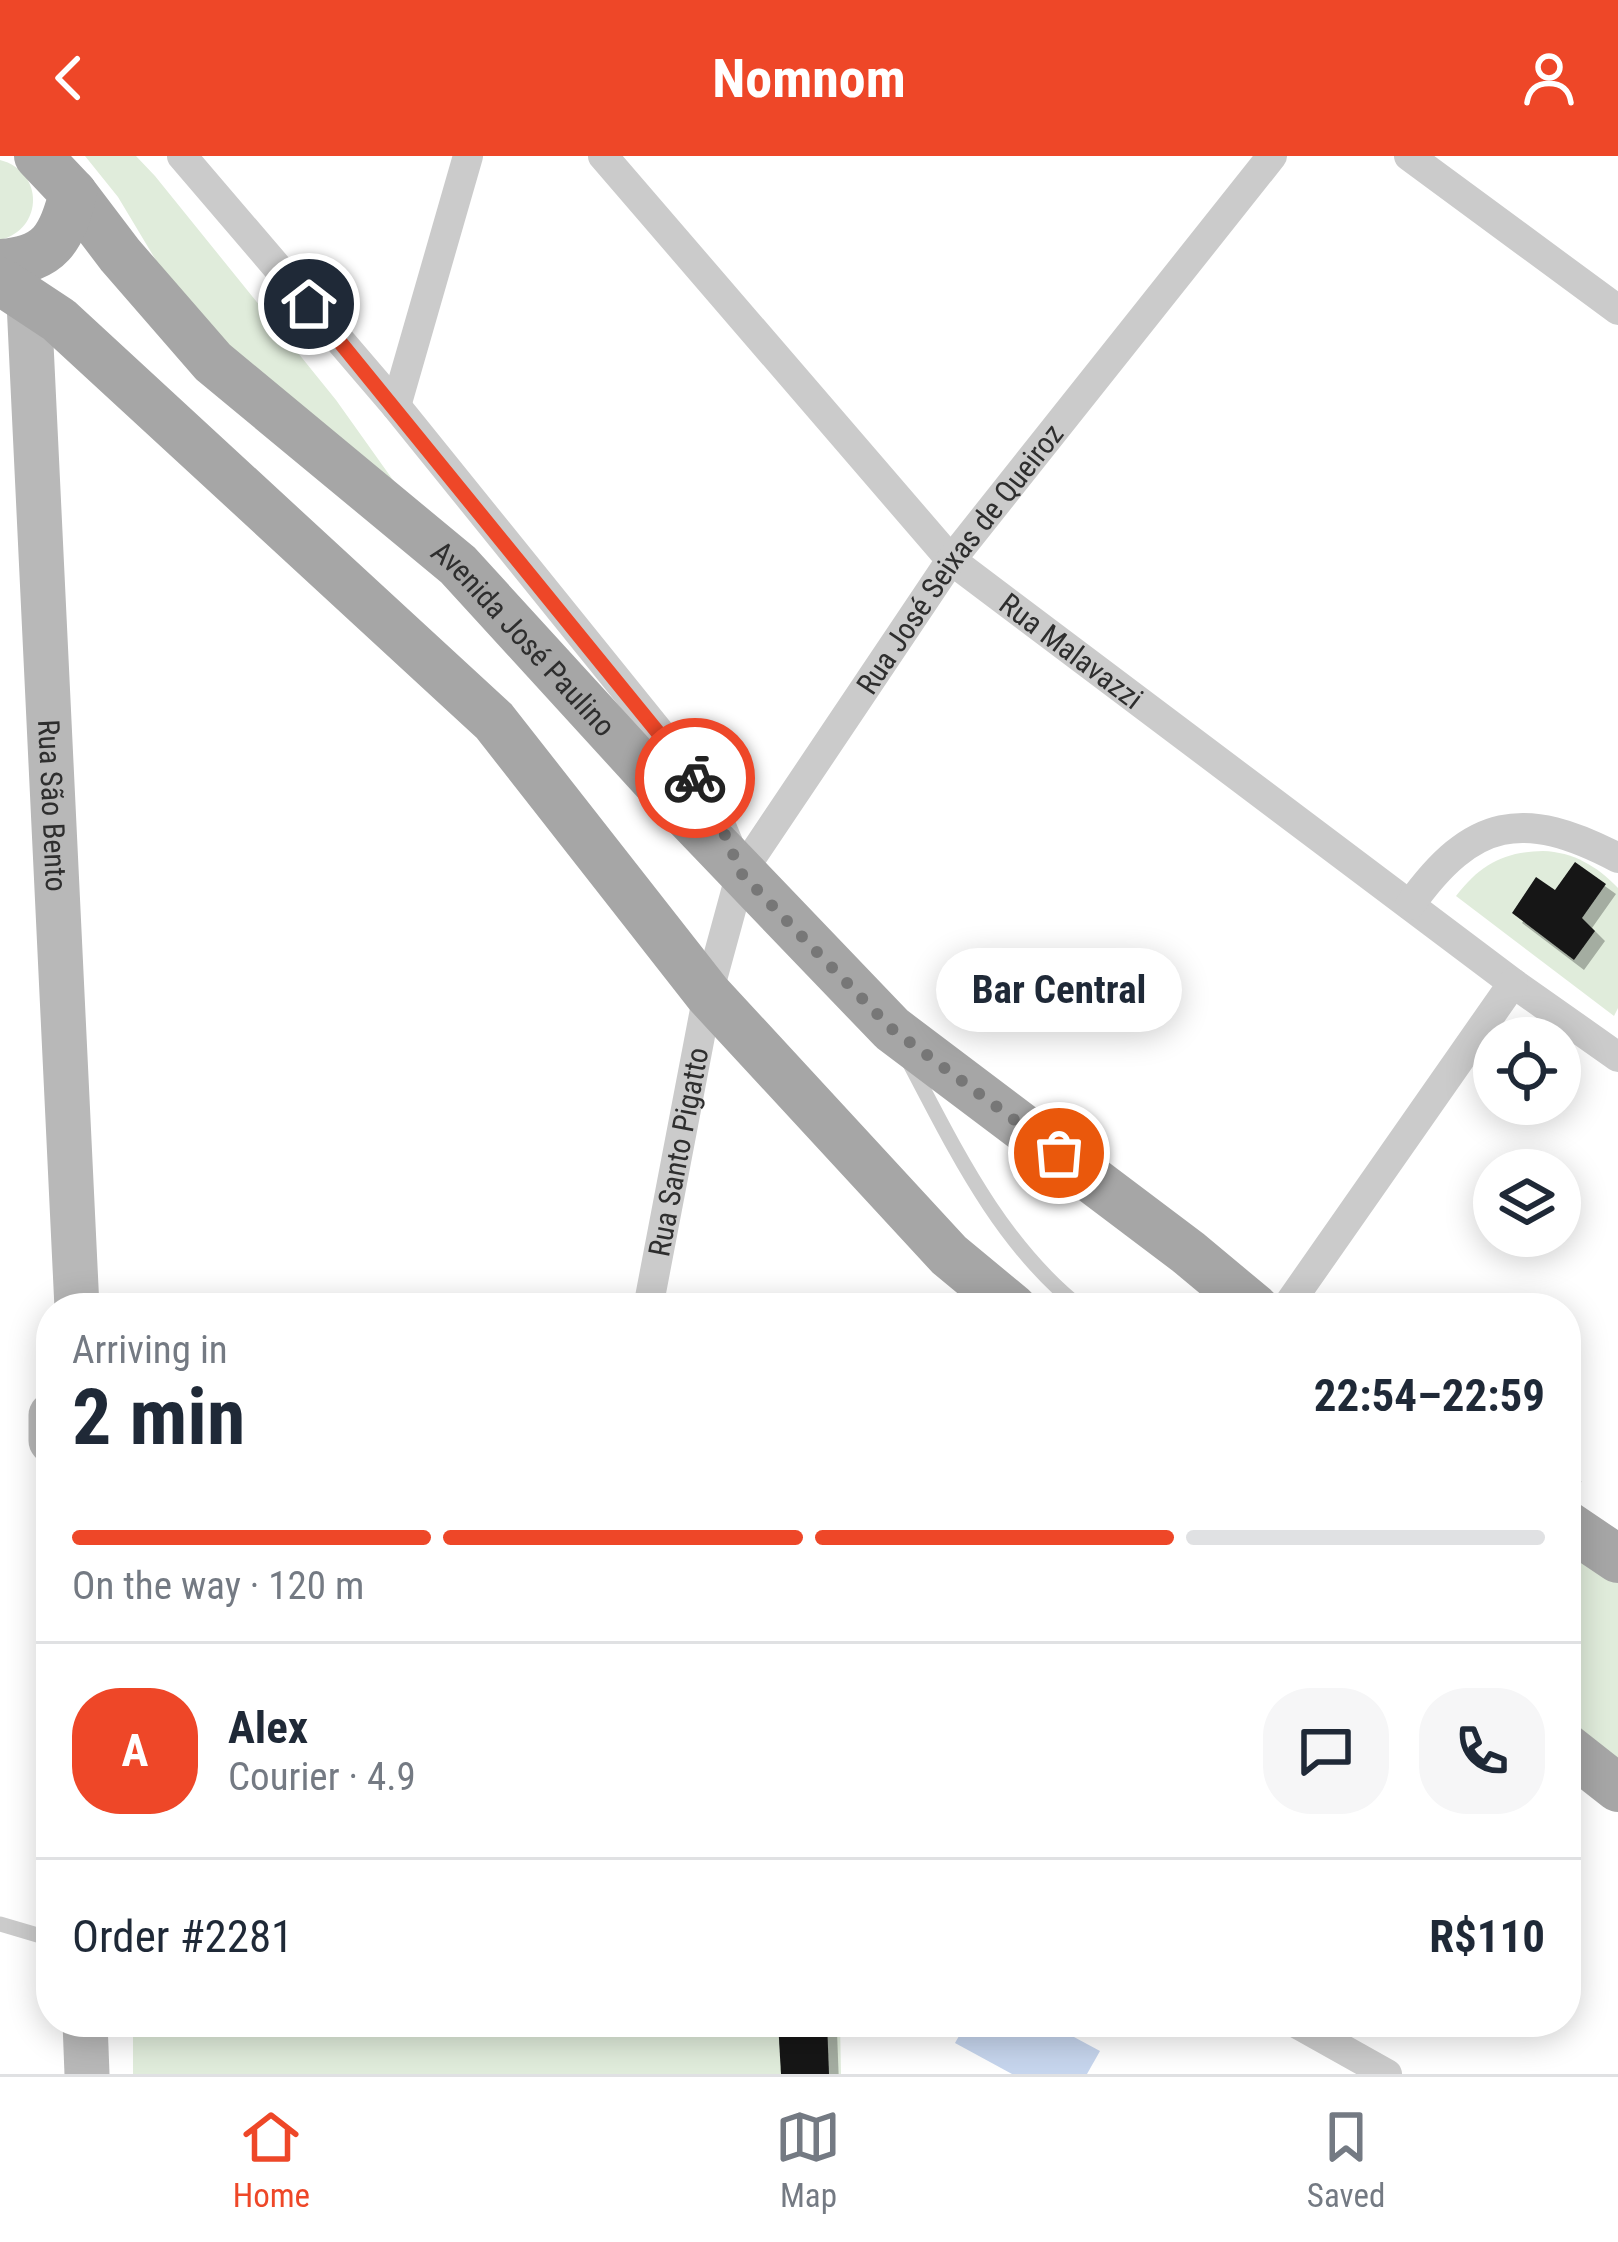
<!DOCTYPE html>
<meta charset="utf-8">
<style>
:root{--surface:#fff;--page:#f6f6f7;--text:#1f2937;--muted:#747a83;--line:#e0e1e3;--accent:#ee4728}
body{margin:0;font-family:"Roboto Condensed",sans-serif;background:var(--page);color:var(--text);height:100vh;display:flex;flex-direction:column;font-size:45px;white-space:nowrap}
*{box-sizing:border-box;margin:0}
p{font-size:39px;color:var(--muted)}
.icon{flex:none;width:66px;height:66px;fill:none;stroke:currentColor;stroke-width:2;stroke-linecap:round;stroke-linejoin:round}
.map{position:relative;flex:1;overflow:hidden}
.drawer{position:absolute;left:36px;top:1137px;width:1545px;height:744px;display:flex;flex-direction:column;background:var(--surface);border-radius:48px;box-shadow:0 6px 30px #0003}
.drawer>*{flex:none}
.fabs{position:absolute;left:1473px;top:861px;display:grid;gap:24px}
.fabs a{display:grid;place-items:center;width:108px;height:108px;border-radius:50%;background:var(--surface);box-shadow:0 6px 30px #0003;font-size:60px}
.pin{position:absolute;display:grid;place-items:center;width:102px;height:102px;color:#fff;margin:-51px;border:6px solid #fff;border-radius:50%;box-shadow:0 3px 12px #0007}
.courier{position:absolute;display:grid;place-items:center;width:120px;height:120px;margin:-60px;border:9px solid #ee4728;border-radius:50%;background:#fff;color:#222;box-shadow:0 3px 15px #0007}
.bubble{position:absolute;height:84px;border-radius:42px;background:var(--surface);box-shadow:0 6px 30px #0003;font-size:39px;font-weight:700;line-height:84px;text-align:center}
.headline em{font-style:normal;font-weight:700}
.headline div{display:flex;flex-direction:column-reverse}
.headline{display:flex;align-items:center;justify-content:space-between;height:204px;padding:0 36px}
h1{font-size:78px;font-weight:700;line-height:90px}
.bar{display:grid;grid-template-columns:repeat(4,1fr);gap:18px 12px;align-content:center;height:144px;padding:0 36px}
.bar i{height:15px;border-radius:9px;background:var(--line)}
.bar .selected{background:var(--accent)}
.bar p{grid-column:span 4}
.line{display:flex;align-items:center;gap:30px;padding:0 36px;border-top:3px solid var(--line)}
.line div{flex:1}
.round{display:grid;place-items:center;flex:none;width:126px;height:126px;border-radius:48px;background:var(--page)}
header{display:flex;justify-content:space-between;align-items:center;height:156px;padding:0 36px;background:var(--accent);color:#fff;font-size:54px;font-weight:700}
.tab-bar{display:flex;justify-content:space-around;align-items:center;height:168px;border-top:3px solid var(--line);background:var(--surface);font-size:33px;color:var(--muted)}
.tab-bar a{display:grid;justify-items:center;gap:6px}
.tab-bar .selected{color:var(--accent)}
.map>svg:first-child{display:block}
</style>
<header><svg class="icon" aria-label="back" viewBox="0 0 24 24"><path d="M15 5l-7 7 7 7"/></svg>Nomnom<svg class="icon" aria-label="person" viewBox="0 0 24 24"><circle cx="12" cy="8" r="4"/><path d="M4 21q1-7 8-7t8 7"/></svg></header>
<div class="map">
<svg width="1618" height="1918" viewBox="0 0 1618 1918">
<defs>
<filter id="shadow"><feDropShadow dx="10" dy="10" stdDeviation="0" flood-color="#0004"/></filter>
</defs>
<rect width="100%" height="100%" fill="#fff"/>
<!-- green -->
<g fill="#e0ecdb">
<polygon points="85,0 136,0 155,20 336,244 499,473 184,151 118,41"/>
<path d="M0 4C44 15 44 73 0 84Z"/>
<path d="M1543 695C1573 696 1597 710 1618 732V852L1614 860 1456 740C1481 708 1503 696 1543 695Z"/>
<polygon points="1566,1368 1618,1403 1618,1632 1566,1591"/>
<polygon points="133,1866 840,1866 841,1918 133,1918"/>
</g>
<!-- water -->
<polygon fill="#c6d5ed" points="967,1866 1046,1866 1100,1895 1087,1918 1012,1918 955,1887"/>
<!-- building -->
<g fill="#151515" filter="url(#shadow)">
<polygon points="1575,706 1606,728 1582,762 1595,775 1574,804 1512,757 1536,721 1555,734"/>
<polygon points="778,1866 827,1866 829,1918 781,1918"/>
</g>
<g fill="none" stroke-linecap="round" stroke-linejoin="round">
<!-- path -->
<polyline stroke="#cbcbcb" stroke-width="6" stroke-dasharray="6 6" stroke-linecap="butt" points="1566,1319 1580,1328"/>
<!-- lane -->
<g stroke="#cbcbcb" stroke-width="15">
<path d="M909 906C956 995 1000 1088 1081 1152"/>
<polyline points="0,1768 51,1783"/>
</g>
<!-- street -->
<g stroke="#cbcbcb" stroke-width="30">
<polyline points="182,0 396,250 706,634 729,689"/>
<path id="s1" d="M603 0 951 404 1513 827 1618 901"/>
<polyline points="1409,0 1618,154"/>
<polyline points="396,250 468,0"/>
<path d="M1410 749C1472 662 1523 652 1618 702"/>
<path id="s2" d="M648 1152 708 838 741 717 951 404 1272 0"/>
<polyline points="1286,1152 1513,827"/>
<polyline points="1294,1866 1387,1918"/>
</g>
<!-- secondary -->
<g stroke="#b8b8b8" stroke-width="45">
<path id="s3" d="M29 146 77 1152"/>
<polyline points="51,1259 51,1285"/>
<polyline points="85,1866 87,1918"/>
</g>
<!-- primary -->
<g stroke="#a6a6a6" stroke-width="48">
<path id="s4" d="M73 37 120 99 213 206 458 409 681 653 892 873 1189 1097 1255 1152"/>
<path d="M0 107C50 104 62 82 73 37L38 0"/>
<polyline points="0,125 59,164 494,565 708,838 949,1099 1013,1152"/>
<polyline points="1566,1368 1618,1403"/>
<polyline points="1566,1591 1618,1632"/>
</g>
</g>
<g fill="none" stroke-linecap="round" stroke-linejoin="round">
<!-- done -->
<polyline stroke="#777" stroke-width="12" stroke-dasharray="0 21.6" points="695,622 706,634 741,717 810,789 892,873 1059,997"/>
<!-- route -->
<polyline stroke="#ee4728" stroke-width="15" points="309,148 695,622"/>
</g>
<g text-anchor="middle" dominant-baseline="central" stroke-width="12" stroke-linejoin="round" paint-order="stroke">
<!-- street labels -->
<g font-size="30" fill="#2e2e2e" stroke="#fff">
<text stroke="none"><textPath href="#s2" startOffset="828">Rua José Seixas de Queiroz</textPath></text>
<text stroke="none"><textPath href="#s4" startOffset="636">Avenida José Paulino</textPath></text>
<text stroke="none"><textPath href="#s1" startOffset="684">Rua Malavazzi</textPath></text>
<text stroke="none"><textPath href="#s3" startOffset="504">Rua São Bento</textPath></text>
<text stroke="none"><textPath href="#s2" startOffset="159">Rua Santo Pigatto</textPath></text>
</g>
</g>
</svg>
<div class="fabs">
<a><svg class="icon" aria-label="locate" viewBox="0 0 24 24"><circle cx="12" cy="12" r="6"/><path d="M12 2v4M12 18v4M2 12h4M18 12h4"/></svg></a>
<a><svg class="icon" aria-label="layers" viewBox="0 0 24 24"><path d="M12 4l9 5-9 5-9-5zM3 14l9 5 9-5"/></svg></a>
</div>
<div class="pin" style="left:1059px;top:997px;background:#ea580c"><svg class="icon" aria-label="bag" viewBox="0 0 24 24"><path d="M5 8h14l-1 12H6zM9 8a3 3 0 0 1 6 0"/></svg></div>
<div class="pin" style="left:309px;top:148px;background:#1f2937"><svg class="icon" aria-label="home" viewBox="0 0 24 24"><path d="M3 11l9-7 9 7M6 9v11h12V9"/></svg></div>
<div class="courier" style="left:695px;top:622px"><svg class="icon" aria-label="bike" viewBox="0 0 24 24"><circle cx="6" cy="16" r="4"/><circle cx="18" cy="16" r="4"/><path d="M6 16l4-8h5l3 8M10 8l3 8H6M13 5h3"/></svg></div>
<div class="bubble" style="left:936px;top:792px;width:246px">Bar Central</div>
<section class="drawer">
<div class="headline"><div><h1>2 min</h1><p>Arriving in</p></div><em>22:54–22:59</em></div>
<div class="bar"><i class="selected"></i><i class="selected"></i><i class="selected"></i><i></i><p>On the way · 120 m</p></div>
<div class="line" style="height:216px"><b class="round" style="background:var(--accent);color:#fff">A</b><div><b>Alex</b><p>Courier · 4.9</p></div><a class="round"><svg class="icon" aria-label="chat" viewBox="0 0 24 24"><path d="M4 5h16v11H9l-5 4z"/></svg></a><a class="round"><svg class="icon" aria-label="phone" viewBox="0 0 24 24"><path d="M5 4h4l2 5-3 2q2 4 5 5l2-3 5 2v4C11 20 4 13 5 4z"/></svg></a></div>
<div class="line" style="height:156px"><div>Order #2281</div><b>R$110</b></div>
</section>
</div>
<nav class="tab-bar">
<a class="selected"><svg class="icon" aria-label="home" viewBox="0 0 24 24"><path d="M3 11l9-7 9 7M6 9v11h12V9"/></svg>Home</a>
<a><svg class="icon" aria-label="map" viewBox="0 0 24 24"><path d="M3 6l6-2 6 2 6-2v14l-6 2-6-2-6 2zM9 4v14M15 6v14"/></svg>Map</a>
<a><svg class="icon" aria-label="saved" viewBox="0 0 24 24"><path d="M7 4h10v16l-5-4-5 4z"/></svg>Saved</a>
</nav>
